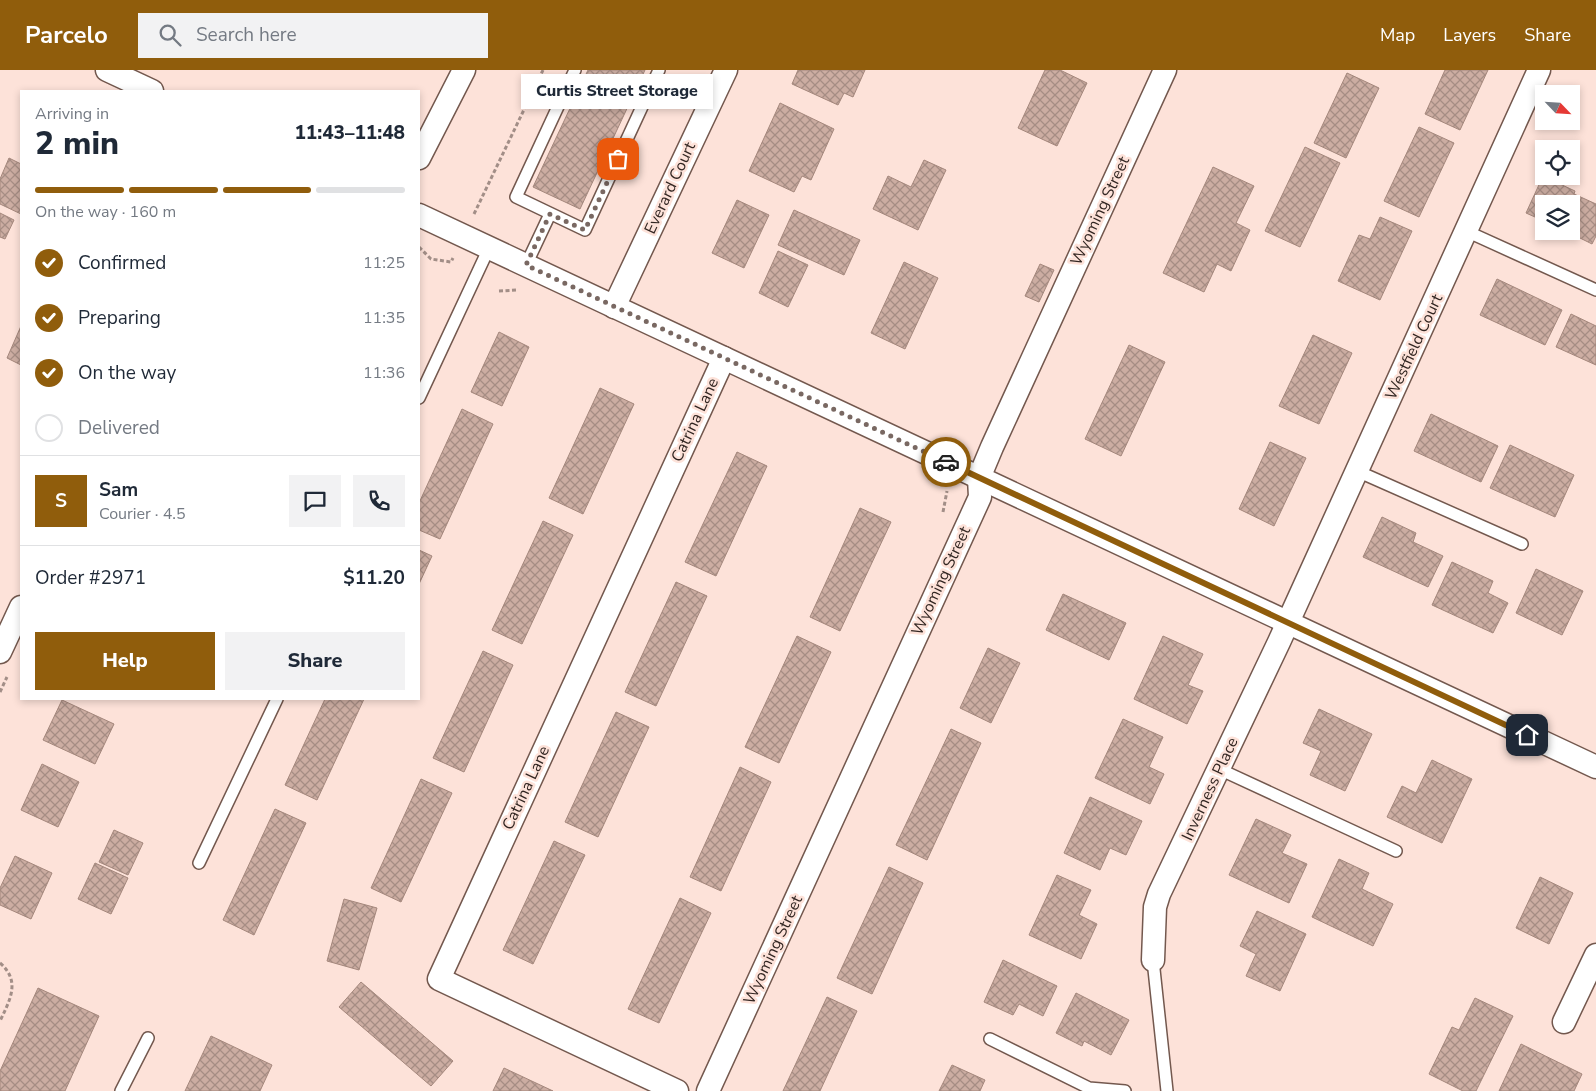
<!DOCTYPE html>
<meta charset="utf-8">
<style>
:root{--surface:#fff;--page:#f2f2f3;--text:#1f2937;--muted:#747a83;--line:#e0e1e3;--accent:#905d0c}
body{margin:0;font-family:"Nunito Sans",sans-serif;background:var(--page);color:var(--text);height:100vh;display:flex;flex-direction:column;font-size:19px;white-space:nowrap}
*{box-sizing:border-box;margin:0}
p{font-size:16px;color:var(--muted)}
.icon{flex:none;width:28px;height:28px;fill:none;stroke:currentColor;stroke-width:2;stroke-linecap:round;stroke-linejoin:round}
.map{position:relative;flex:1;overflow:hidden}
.panel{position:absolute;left:20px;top:20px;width:400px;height:610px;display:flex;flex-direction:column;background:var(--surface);border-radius:0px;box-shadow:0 2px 8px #0003}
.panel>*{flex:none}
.needle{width:32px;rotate:115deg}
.fabs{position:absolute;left:1535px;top:15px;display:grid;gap:10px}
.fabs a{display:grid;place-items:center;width:45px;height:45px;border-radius:0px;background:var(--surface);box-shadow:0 2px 8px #0003;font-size:25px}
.pin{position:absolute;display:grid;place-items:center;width:42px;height:42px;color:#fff;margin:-21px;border-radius:10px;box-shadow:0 2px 8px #0006}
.courier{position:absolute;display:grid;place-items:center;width:50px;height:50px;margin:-25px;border:4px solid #905d0c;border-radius:50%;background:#fff;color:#222;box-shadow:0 1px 6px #0007}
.bubble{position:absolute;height:35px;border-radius:0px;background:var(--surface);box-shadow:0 2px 8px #0003;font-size:16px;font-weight:800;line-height:35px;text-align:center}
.headline em{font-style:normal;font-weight:800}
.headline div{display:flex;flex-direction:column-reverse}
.headline{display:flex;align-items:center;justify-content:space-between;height:85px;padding:0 15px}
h1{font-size:32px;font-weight:800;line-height:38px}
.bar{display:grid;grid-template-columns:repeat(4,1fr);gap:8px 5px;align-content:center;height:60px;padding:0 15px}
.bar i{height:6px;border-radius:4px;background:var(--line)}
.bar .active{background:var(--accent)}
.bar p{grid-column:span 4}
.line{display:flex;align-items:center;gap:12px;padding:0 15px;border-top:1px solid var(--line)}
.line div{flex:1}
.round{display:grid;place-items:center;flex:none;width:52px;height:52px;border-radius:0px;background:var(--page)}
ol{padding:0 15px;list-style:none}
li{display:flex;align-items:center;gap:15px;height:55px}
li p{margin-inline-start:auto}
li .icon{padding:5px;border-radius:50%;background:var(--accent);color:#fff;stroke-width:4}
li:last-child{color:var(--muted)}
li i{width:28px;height:28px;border:2px solid var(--line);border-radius:50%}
.cta{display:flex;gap:10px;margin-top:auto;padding:10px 15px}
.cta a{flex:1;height:58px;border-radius:0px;background:var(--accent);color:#fff;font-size:20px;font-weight:800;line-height:58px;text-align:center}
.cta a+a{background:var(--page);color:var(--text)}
header{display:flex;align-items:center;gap:30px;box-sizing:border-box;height:70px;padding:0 25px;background:var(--accent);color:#fff}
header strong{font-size:24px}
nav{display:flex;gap:28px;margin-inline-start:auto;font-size:18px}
.search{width:350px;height:45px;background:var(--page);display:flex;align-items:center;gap:12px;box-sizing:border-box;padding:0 18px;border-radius:0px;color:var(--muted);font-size:19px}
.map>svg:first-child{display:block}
</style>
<header>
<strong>Parcelo</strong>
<div class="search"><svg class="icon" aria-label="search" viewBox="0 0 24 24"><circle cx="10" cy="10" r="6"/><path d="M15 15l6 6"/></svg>Search here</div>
<nav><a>Map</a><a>Layers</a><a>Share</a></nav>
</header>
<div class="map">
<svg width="1596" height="1021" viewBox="0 0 1596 1021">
<defs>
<pattern id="building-cross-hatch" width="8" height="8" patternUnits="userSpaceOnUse" patternTransform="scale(1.25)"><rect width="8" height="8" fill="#ccada2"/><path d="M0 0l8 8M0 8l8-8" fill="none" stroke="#a68d84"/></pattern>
</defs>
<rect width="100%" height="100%" fill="#fde2d9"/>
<!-- building -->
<g fill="url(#building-cross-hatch)" stroke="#a4877c">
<polygon points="588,0 645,0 580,139 533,117"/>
<polygon points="798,0 865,0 853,27 844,23 838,35 792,14"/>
<polygon points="1045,0 1060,0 1087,13 1057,76 1018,58"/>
<polygon points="1445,0 1488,0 1460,60 1425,44"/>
<polygon points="1347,3 1379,18 1346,88 1314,73"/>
<polygon points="780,33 834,59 811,110 802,106 794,122 749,101"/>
<polygon points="1419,57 1454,73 1419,147 1384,131"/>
<polygon points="1305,77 1340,93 1300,177 1265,161"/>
<polygon points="9,88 21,94 21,144 0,134 0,109"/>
<polygon points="924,90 946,100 918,160 873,139 888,106 911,117"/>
<polygon points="1213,97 1254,116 1236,153 1250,160 1231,201 1217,194 1204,222 1163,203"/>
<polygon points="1543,106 1575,121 1574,124 1596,134 1596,166 1592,174 1566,161 1571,161 1571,134 1544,134 1544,151 1526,143"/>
<polygon points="737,130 769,145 744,198 712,183"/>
<polygon points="794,140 860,170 844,205 778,175"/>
<polygon points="0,143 14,150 5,169 0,167"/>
<polygon points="1380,147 1412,161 1380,230 1338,211 1359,165 1370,169"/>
<polygon points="778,181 808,195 788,237 759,223"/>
<polygon points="904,192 938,208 905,279 871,263"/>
<polygon points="1040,194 1054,200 1039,232 1025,226"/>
<polygon points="1497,209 1562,240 1545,275 1480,245"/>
<polygon points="1571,244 1596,256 1596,295 1556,277"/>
<polygon points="21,256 21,295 7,288"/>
<polygon points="499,262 529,277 502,336 471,322"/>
<polygon points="1313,265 1352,283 1319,354 1279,336"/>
<polygon points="1129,275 1165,292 1121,386 1085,369"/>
<polygon points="600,318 634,334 583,444 549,428"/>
<polygon points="462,339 493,354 440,469 419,460 419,433"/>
<polygon points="1431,344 1498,376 1481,412 1414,381"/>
<polygon points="1270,372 1306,388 1274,456 1239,439"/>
<polygon points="1510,375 1574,405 1555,447 1490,418"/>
<polygon points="737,382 767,396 716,506 685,492"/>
<polygon points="860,438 891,452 840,561 810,547"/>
<polygon points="1382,447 1416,463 1413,472 1443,486 1428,517 1363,487"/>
<polygon points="543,451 573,465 522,574 492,560"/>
<polygon points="419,480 432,486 419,514"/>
<polygon points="1452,492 1493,511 1488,523 1508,533 1493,563 1432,535"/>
<polygon points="1536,499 1583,521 1562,565 1516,543"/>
<polygon points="676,512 707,526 656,636 625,622"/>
<polygon points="1063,524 1126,553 1109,590 1046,560"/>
<polygon points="797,566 831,582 779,693 745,677"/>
<polygon points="1163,566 1203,584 1188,615 1203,621 1187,654 1134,629"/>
<polygon points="988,578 1020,593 991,653 960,638"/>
<polygon points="483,581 513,595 464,702 433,688"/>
<polygon points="325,629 364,629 317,730 285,715"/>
<polygon points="62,630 114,654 95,694 43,670"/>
<polygon points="1319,639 1372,664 1345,721 1310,705 1321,681 1303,673"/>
<polygon points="616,642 649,657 598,767 565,752"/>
<polygon points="1123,649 1163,667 1149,697 1164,704 1150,734 1095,708"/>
<polygon points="951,659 981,673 927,790 896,775"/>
<polygon points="1432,690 1472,709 1442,773 1387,747 1402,716 1416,723"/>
<polygon points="42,694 79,712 58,757 21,740"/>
<polygon points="740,697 771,712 721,821 690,807"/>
<polygon points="421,709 452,723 401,832 371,818"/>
<polygon points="1090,727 1142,751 1126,785 1110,778 1100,800 1064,783"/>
<polygon points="275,739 306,753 254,865 223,850"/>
<polygon points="1256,749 1291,765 1282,783 1307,794 1289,833 1229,805"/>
<polygon points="114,760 143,773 128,805 99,792"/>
<polygon points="554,771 585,785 533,894 503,880"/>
<polygon points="15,786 52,803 31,849 0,835 0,818"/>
<polygon points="1339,789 1369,803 1362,819 1393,834 1373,876 1312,847"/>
<polygon points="95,793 128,808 111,844 78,829"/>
<polygon points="889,797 923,813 872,924 837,908"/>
<polygon points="1057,805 1091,820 1079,845 1097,854 1081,889 1029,865"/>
<polygon points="1540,807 1573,823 1549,874 1516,858"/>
<polygon points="680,828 711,843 659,953 628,939"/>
<polygon points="344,829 377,838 359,900 327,891"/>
<polygon points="1257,841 1306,864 1280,921 1246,906 1256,884 1240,876"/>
<polygon points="1003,890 1057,916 1043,946 1019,934 1013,945 984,932"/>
<polygon points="361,912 453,991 431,1016 339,937"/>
<polygon points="38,918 99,946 65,1021 0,1021 0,1001"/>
<polygon points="1076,923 1129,950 1111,985 1084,971 1082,976 1056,963"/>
<polygon points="827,927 857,941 820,1021 783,1021"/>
<polygon points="1475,928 1513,946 1476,1021 1463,1021 1429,1004 1452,957 1459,960"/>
<polygon points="211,966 272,995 260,1021 185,1021"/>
<polygon points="1521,974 1582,1004 1574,1021 1499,1021"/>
<polygon points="952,995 985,1010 980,1021 939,1021"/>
<polygon points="504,998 553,1021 493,1021"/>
</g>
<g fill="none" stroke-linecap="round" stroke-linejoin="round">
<defs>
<g id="lane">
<polyline points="575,0 516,127 585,160 659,0"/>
<polyline points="1466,161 1596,220"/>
<polyline points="526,195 550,144"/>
<polyline points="419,328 489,178"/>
<polyline points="1357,401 1522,474"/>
<polyline points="1219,699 1396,781"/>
<polyline points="199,793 277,629"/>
<polyline points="1153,890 1167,1021"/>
<polyline points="990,969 1089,1018 1125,1021"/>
<polyline points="121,1021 148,968"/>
</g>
<g id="street">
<polyline points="107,0 152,21"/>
<polyline points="419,88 464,0"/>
<polyline points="419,145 1596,697"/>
<polyline points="614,237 726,0"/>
<polyline points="0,582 21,537"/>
<polyline points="1153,890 1155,837 1159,824 1279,572 1539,0"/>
<polyline points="1564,952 1596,885"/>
<polyline points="677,1021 439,909 724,288"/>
<polyline points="708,1021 980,427 979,408 992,377 1165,0"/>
</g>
</defs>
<!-- lane casing -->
<use href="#lane" stroke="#73584e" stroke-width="14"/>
<!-- street casing -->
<use href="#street" stroke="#73584e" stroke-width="25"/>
<!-- path -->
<g stroke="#a28e87" stroke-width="3" stroke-dasharray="4 2.5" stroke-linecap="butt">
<polyline points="474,144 543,0"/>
<polyline points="419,177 431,189 451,192 453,188"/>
<polyline points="499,221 518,220"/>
<polyline points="943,442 947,421"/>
<polyline points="0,622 7,607"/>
<path d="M0 893C21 911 10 930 0 951"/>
</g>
<!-- lane -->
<use href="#lane" stroke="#fff" stroke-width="11"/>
<!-- street -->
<use href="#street" stroke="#fff" stroke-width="22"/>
</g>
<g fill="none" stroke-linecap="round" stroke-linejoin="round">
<!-- done -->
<polyline stroke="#796862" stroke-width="5" stroke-dasharray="0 9" points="618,89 585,160 550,144 526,195 946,392"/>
<!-- route -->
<polyline stroke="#905d0c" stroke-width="6" points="946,392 1527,665"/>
</g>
<g text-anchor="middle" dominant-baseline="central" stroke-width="5" stroke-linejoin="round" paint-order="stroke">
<!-- street labels -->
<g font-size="16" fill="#322622" stroke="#fde2d9">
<text transform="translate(670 118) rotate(-65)">Everard Court</text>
<text transform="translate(1100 141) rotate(-65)">Wyoming Street</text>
<text transform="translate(1414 277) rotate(-65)">Westfield Court</text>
<text transform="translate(695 350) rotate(-65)">Catrina Lane</text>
<text transform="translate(941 511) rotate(-65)">Wyoming Street</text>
<text transform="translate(526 718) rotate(-65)">Catrina Lane</text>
<text transform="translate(1210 719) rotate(-65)">Inverness Place</text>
<text transform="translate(773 880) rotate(-65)">Wyoming Street</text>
</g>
</g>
</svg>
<div class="fabs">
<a><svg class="needle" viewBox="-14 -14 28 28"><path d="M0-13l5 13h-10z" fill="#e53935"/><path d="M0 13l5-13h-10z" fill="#747a83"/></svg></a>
<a><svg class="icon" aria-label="locate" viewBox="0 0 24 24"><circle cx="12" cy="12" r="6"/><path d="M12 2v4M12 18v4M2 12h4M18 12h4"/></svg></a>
<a><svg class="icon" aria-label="layers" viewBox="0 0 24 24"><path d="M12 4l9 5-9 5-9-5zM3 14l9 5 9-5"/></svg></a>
</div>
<div class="pin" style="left:618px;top:89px;background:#ea580c"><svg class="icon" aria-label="bag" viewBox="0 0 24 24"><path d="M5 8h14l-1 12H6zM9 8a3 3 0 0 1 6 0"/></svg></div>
<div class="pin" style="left:1527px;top:665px;background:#1f2937"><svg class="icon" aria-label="home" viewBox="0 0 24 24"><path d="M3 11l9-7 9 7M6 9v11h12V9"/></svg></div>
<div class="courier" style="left:946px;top:392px"><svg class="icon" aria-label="car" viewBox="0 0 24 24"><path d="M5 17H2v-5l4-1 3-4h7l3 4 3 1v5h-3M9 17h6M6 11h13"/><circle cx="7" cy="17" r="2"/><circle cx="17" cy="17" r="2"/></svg></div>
<div class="bubble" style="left:521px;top:4px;width:192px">Curtis Street Storage</div>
<section class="panel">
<div class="headline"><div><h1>2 min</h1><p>Arriving in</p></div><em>11:43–11:48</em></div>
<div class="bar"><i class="active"></i><i class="active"></i><i class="active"></i><i></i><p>On the way · 160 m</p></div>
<ol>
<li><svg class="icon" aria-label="check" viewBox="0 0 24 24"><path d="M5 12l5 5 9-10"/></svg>Confirmed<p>11:25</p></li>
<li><svg class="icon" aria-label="check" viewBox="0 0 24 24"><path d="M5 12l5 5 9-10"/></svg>Preparing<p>11:35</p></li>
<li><svg class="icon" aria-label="check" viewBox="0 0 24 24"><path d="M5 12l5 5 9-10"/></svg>On the way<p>11:36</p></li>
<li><i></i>Delivered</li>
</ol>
<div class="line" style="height:90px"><b class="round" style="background:var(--accent);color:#fff">S</b><div><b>Sam</b><p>Courier · 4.5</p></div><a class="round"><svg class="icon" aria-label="chat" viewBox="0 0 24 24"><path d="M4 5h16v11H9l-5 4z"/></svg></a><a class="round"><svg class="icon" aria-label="phone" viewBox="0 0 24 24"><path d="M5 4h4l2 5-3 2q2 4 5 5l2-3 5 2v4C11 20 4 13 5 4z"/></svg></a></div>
<div class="line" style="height:65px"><div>Order #2971</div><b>$11.20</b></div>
<div class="cta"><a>Help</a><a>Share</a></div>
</section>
</div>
